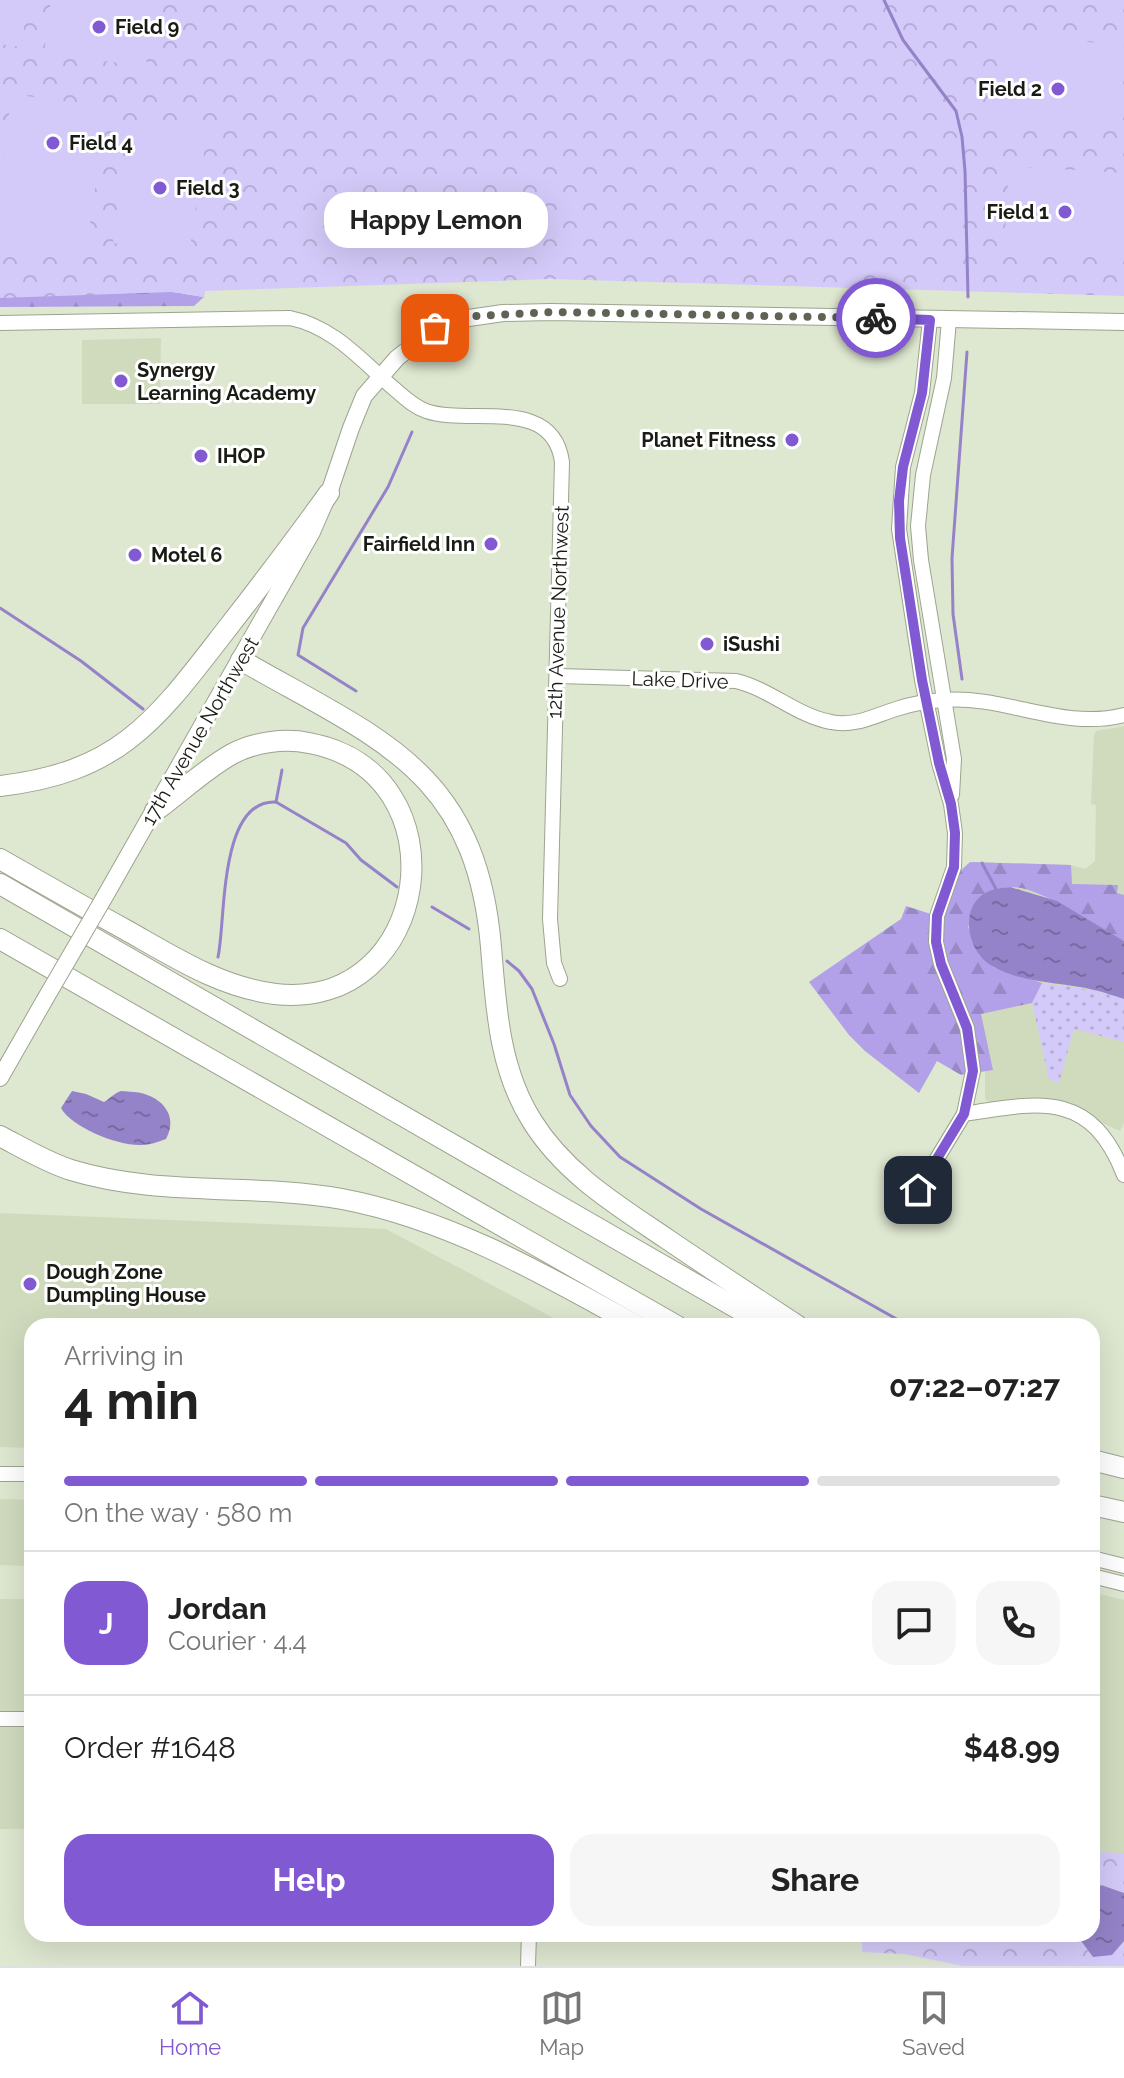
<!DOCTYPE html>
<meta charset="utf-8">
<style>
:root{--surface:#fff;--page:#f6f6f6;--text:#222;--muted:#767676;--line:#e0e0e0;--accent:#8059d3}
body{margin:0;font-family:Raleway,sans-serif;background:var(--page);color:var(--text);height:100vh;display:flex;flex-direction:column;font-size:30px;white-space:nowrap}
*{box-sizing:border-box;margin:0}
p{font-size:26px;color:var(--muted)}
.icon{flex:none;width:44px;height:44px;fill:none;stroke:currentColor;stroke-width:2;stroke-linecap:round;stroke-linejoin:round}
.map{position:relative;flex:1;overflow:hidden}
.drawer{position:absolute;left:24px;top:1318px;width:1076px;height:624px;display:flex;flex-direction:column;background:var(--surface);border-radius:24px;box-shadow:0 8px 32px #0002}
.drawer>*{flex:none}
.pin{position:absolute;display:grid;place-items:center;width:68px;height:68px;color:#fff;margin:-34px;border-radius:16px;box-shadow:0 4px 12px #0006}
.courier{position:absolute;display:grid;place-items:center;width:80px;height:80px;margin:-40px;border:6px solid #8059d3;border-radius:50%;background:#fff;color:#222;box-shadow:0 2px 10px #0007}
.bubble{position:absolute;height:56px;border-radius:24px;background:var(--surface);box-shadow:0 8px 32px #0002;font-size:26px;font-weight:700;line-height:56px;text-align:center}
.head em{font-style:normal;font-weight:700}
.head div{display:flex;flex-direction:column-reverse}
.head{display:flex;align-items:center;justify-content:space-between;height:136px;padding:0 40px}
h1{font-size:52px;font-weight:700;line-height:60px}
.bar{display:grid;grid-template-columns:repeat(4,1fr);gap:12px 8px;align-content:center;height:96px;padding:0 40px}
.bar i{height:10px;border-radius:6px;background:var(--line)}
.bar .selected{background:var(--accent)}
.bar p{grid-column:span 4}
.line{display:flex;align-items:center;gap:20px;padding:0 40px;border-top:2px solid var(--line)}
.line div{flex:1}
.round{display:grid;place-items:center;flex:none;width:84px;height:84px;border-radius:24px;background:var(--page)}
.primary-button{display:flex;gap:16px;margin-top:auto;padding:16px 40px}
.primary-button a{flex:1;height:92px;border-radius:24px;background:var(--accent);color:#fff;font-size:32px;font-weight:700;line-height:92px;text-align:center}
.primary-button a+a{background:var(--page);color:var(--text)}
.dock{display:flex;justify-content:space-around;align-items:center;height:112px;border-top:2px solid var(--line);background:var(--surface);font-size:22px;color:var(--muted)}
.dock a{display:grid;justify-items:center;gap:4px}
.dock .selected{color:var(--accent)}
.map>svg:first-child{display:block}
</style>
<div class="map">
<svg width="1124" height="1966" viewBox="0 0 1124 1966">
<defs>
<pattern id="grass-dots" width="8" height="8" patternUnits="userSpaceOnUse" patternTransform="scale(2)"><rect width="8" height="8" fill="#d4caf9"/><path d="M2 2h.1M6 6h.1" fill="none" stroke="#b5add5" stroke-width="1.8" stroke-linecap="round"/></pattern>
<pattern id="forest-firs" width="22" height="20" patternUnits="userSpaceOnUse" patternTransform="scale(2)"><rect width="22" height="20" fill="#b2a0e8"/><path d="M5 1l3.5 6h-7zM16 11l3.5 6h-7z" fill="#9889c6"/></pattern>
<pattern id="park-crowns" width="20" height="18" patternUnits="userSpaceOnUse" patternTransform="scale(2)"><rect width="20" height="18" fill="#d4caf9"/><path d="M2 6a3 3 0 1 1 6 0M12 15a3 3 0 1 1 6 0" fill="none" stroke="#b5add5"/></pattern>
<pattern id="water-ripples" width="26" height="14" patternUnits="userSpaceOnUse" patternTransform="scale(2)"><rect width="26" height="14" fill="#9583c9"/><path d="M2 4q2-2 4 0t4 0M15 11q2-2 4 0t4 0" fill="none" stroke="#796aa2"/></pattern>
</defs>
<rect width="100%" height="100%" fill="#dee7d0"/>
<!-- built -->
<g fill="#d0dbbe">
<polygon points="161,338 160,404 82,404 82,340"/>
<polygon points="1124,726 1124,1123 1120,1131 1102,1123 1084,1111 1059,1103 1036,1099 993,1105 985,1099 985,1051 952,916 970,862 1071,865 1085,869 1095,861 1096,805 1091,804 1094,735 1096,731"/>
<polygon points="0,1213 386,1229 569,1326 32,1326 32,1448 0,1447"/>
<polygon points="0,1499 32,1500 32,1566 0,1565"/>
<polygon points="1092,1592 1124,1600 1124,1853 1092,1853"/>
<rect x="0" y="1599" width="32" height="230"/>
</g>
<!-- grass -->
<polygon fill="url(#grass-dots)" points="1042,983 1093,990 1124,999 1124,1042 1074,1029 1059,1083 1049,1079 1032,1003"/>
<!-- forest -->
<g fill="url(#forest-firs)">
<polygon points="0,265 204,297 194,306 0,307"/>
<path d="M970 862 1071 865 1072 884 1118 885 1117 893 1124 895V941C1097 927 1039 885 1009 887 1000 888 988 895 979 899L968 927 993 967 1042 983 1032 1003 981 1014 993 1070 961 1075 937 1061 919 1093 865 1051 849 1035 809 982 901 919 906 906 937 916 950 880Z"/>
</g>
<!-- park -->
<g fill="url(#park-crowns)">
<polygon points="0,0 1124,0 1124,296 550,279 205,291 204,297 172,292 0,298"/>
<polygon points="1092,1852 1124,1853 1124,1966 963,1966 904,1954 862,1952 862,1934 1092,1934"/>
</g>
<!-- pitch -->
<g fill="#d4caf9">
<polygon points="0,0 27,0 22,47 0,44"/>
<polygon points="51,0 154,0 146,66 44,54"/>
<polygon points="1000,35 1124,45 1118,129 993,119"/>
<polygon points="12,94 107,107 85,257 0,244 0,178"/>
<polygon points="131,122 207,133 189,254 113,243"/>
<polygon points="1009,166 1124,173 1124,259 1004,251"/>
</g>
<!-- water -->
<g fill="url(#water-ripples)">
<path d="M1010 887 1057 901 1124 941V999C1114 996 1104 992 1094 990 1061 982 1023 984 992 966 967 952 959 908 985 893 992 889 1002 888 1010 887Z"/>
<path d="M72 1091 86 1094 104 1102C109 1099 116 1092 121 1091 122 1091 133 1092 134 1092 159 1094 180 1114 166 1139 158 1142 149 1145 141 1145 118 1146 71 1127 61 1108Z"/>
<polygon points="1101,1885 1124,1893 1124,1941 1112,1955 1093,1957 1076,1934 1092,1934 1092,1897"/>
</g>
<g fill="none" stroke-linecap="round" stroke-linejoin="round">
<!-- stream -->
<g stroke="#9583c9" stroke-width="3">
<polyline points="884,0 903,40 956,111 962,137 965,171 968,297"/>
<polyline points="0,608 81,661 143,709"/>
<polyline points="962,679 953,614 952,558 967,352"/>
<polyline points="356,691 298,655 303,628 388,487 412,432"/>
<polyline points="276,802 282,770"/>
<polyline points="982,863 996,889"/>
<polyline points="432,907 469,929"/>
<path d="M218 957C226 922 218 799 276 802L346 843 361 860 397 887"/>
<polyline points="507,961 519,971 532,989 554,1044 570,1095 591,1126 620,1157 701,1209 909,1326"/>
</g>
<defs>
<g id="minor">
<polyline points="949,320 944,378 923,475 918,526 921,560 954,759 952,795"/>
<path d="M0 323 290 318C333 327 359 358 391 386 402 395 412 406 426 411 469 426 553 395 562 462L550 919 554 963 560 979"/>
<path d="M558 676 736 681C770 689 797 716 831 722 854 727 874 716 896 709 911 704 927 701 943 700 1005 695 1062 731 1124 715"/>
<path d="M964 1114C1040 1102 1091 1090 1124 1175"/>
<polyline points="918,1190 964,1114 973,1071 967,1028 941,964 936,942 937,916 954,867 955,833 951,804 939,763 922,680 899,529 903,467 922,393 930,320"/>
<polyline points="0,1474 32,1474"/>
<polyline points="1092,1558 1124,1566"/>
<polyline points="1092,1576 1124,1584"/>
<polyline points="0,1719 32,1719"/>
<polyline points="528,1966 529,1934"/>
</g>
<g id="major">
<polyline points="104,898 312,532 329,493 351,428 364,396 397,358 435,328 455,320 503,313 551,312 1124,322"/>
<polyline points="0,1078 44,1001"/>
</g>
<g id="highway">
<path d="M241 660C378 739 476 769 491 947 496 1007 499 1069 532 1121 565 1174 617 1205 667 1239 711 1269 754 1297 798 1326"/>
<path d="M0 786C121 772 157 719 226 630 261 585 296 539 329 493"/>
<path d="M0 859C42 883 84 907 126 930 174 957 220 987 275 994 433 1012 466 772 309 743 285 738 254 742 232 754 205 769 180 793 155 811"/>
<polyline points="0,884 768,1326"/>
<polyline points="0,939 677,1326"/>
<path d="M0 1136C23 1148 46 1162 71 1170 159 1197 253 1183 342 1199 448 1219 544 1274 637 1326"/>
<polyline points="1092,1460 1124,1468"/>
<polyline points="1092,1505 1124,1512"/>
</g>
</defs>
<!-- minor casing -->
<use href="#minor" stroke="#9ca48f" stroke-width="16"/>
<!-- major casing -->
<use href="#major" stroke="#9ca48f" stroke-width="18"/>
<!-- highway casing -->
<use href="#highway" stroke="#9ca48f" stroke-width="22"/>
<!-- minor -->
<use href="#minor" stroke="#fff" stroke-width="14"/>
<!-- major -->
<use href="#major" stroke="#fff" stroke-width="16"/>
<!-- highway -->
<use href="#highway" stroke="#fff" stroke-width="20"/>
<defs>
<polyline id="major-bridge" points="44,1001 104,898"/>
</defs>
<!-- major-bridge casing -->
<use href="#major-bridge" stroke="#9ca48f" stroke-width="18" stroke-linecap="butt"/>
<!-- major-bridge -->
<use href="#major-bridge" stroke="#fff" stroke-width="16"/>
</g>
<g fill="none" stroke-linecap="round" stroke-linejoin="round">
<!-- done -->
<polyline stroke="#5e6356" stroke-width="8" stroke-dasharray="0 14.4" points="435,328 475,316 551,312 876,318"/>
<!-- route -->
<polyline stroke="#8059d3" stroke-width="10" points="876,318 930,320 922,393 903,467 899,501 900,538 922,680 939,763 951,804 955,833 954,867 937,916 936,942 941,964 967,1028 973,1071 964,1114 918,1190"/>
</g>
<!-- markers -->
<g fill="#8059d3" stroke="#fff" stroke-width="3">
<circle cx="99" cy="27" r="8"/>
<circle cx="1058" cy="89" r="8"/>
<circle cx="53" cy="143" r="8"/>
<circle cx="160" cy="188" r="8"/>
<circle cx="1065" cy="212" r="8"/>
<circle cx="121" cy="381" r="8"/>
<circle cx="792" cy="440" r="8"/>
<circle cx="201" cy="456" r="8"/>
<circle cx="491" cy="544" r="8"/>
<circle cx="135" cy="555" r="8"/>
<circle cx="707" cy="644" r="8"/>
<circle cx="30" cy="1284" r="8"/>
</g>
<g text-anchor="middle" dominant-baseline="central" stroke-width="6" stroke-linejoin="round" paint-order="stroke">
<!-- poi labels -->
<g font-size="20" font-weight="bold" fill="#191c14" stroke="#fff" text-anchor="start">
<text x="115" y="27">Field 9</text>
<text x="1042" y="89" text-anchor="end">Field 2</text>
<text x="69" y="143">Field 4</text>
<text x="176" y="188">Field 3</text>
<text x="1049" y="212" text-anchor="end">Field 1</text>
<text x="137" y="370">Synergy<tspan x="137" dy="23">Learning Academy</tspan></text>
<text x="776" y="440" text-anchor="end">Planet Fitness</text>
<text x="217" y="456">IHOP</text>
<text x="475" y="544" text-anchor="end">Fairfield Inn</text>
<text x="151" y="555">Motel 6</text>
<text x="723" y="644">iSushi</text>
<text x="46" y="1272">Dough Zone<tspan x="46" dy="23">Dumpling House</tspan></text>
</g>
<!-- street labels -->
<g font-size="20" fill="#191c14" stroke="#fff">
<text transform="translate(558 612) rotate(-88)">12th Avenue Northwest</text>
<text transform="translate(680 680) rotate(2)">Lake Drive</text>
<text transform="translate(200 731) rotate(-60)">17th Avenue Northwest</text>
</g>
</g>
</svg>
<div class="pin" style="left:435px;top:328px;background:#ea580c"><svg class="icon" aria-label="bag" viewBox="0 0 24 24"><path d="M5 8h14l-1 12H6zM9 8a3 3 0 0 1 6 0"/></svg></div>
<div class="pin" style="left:918px;top:1190px;background:#1f2937"><svg class="icon" aria-label="home" viewBox="0 0 24 24"><path d="M3 11l9-7 9 7M6 9v11h12V9"/></svg></div>
<div class="courier" style="left:876px;top:318px"><svg class="icon" aria-label="bike" viewBox="0 0 24 24"><circle cx="6" cy="16" r="4"/><circle cx="18" cy="16" r="4"/><path d="M6 16l4-8h5l3 8M10 8l3 8H6M13 5h3"/></svg></div>
<div class="bubble" style="left:324px;top:192px;width:224px">Happy Lemon</div>
<section class="drawer">
<div class="head"><div><h1>4 min</h1><p>Arriving in</p></div><em>07:22–07:27</em></div>
<div class="bar"><i class="selected"></i><i class="selected"></i><i class="selected"></i><i></i><p>On the way · 580 m</p></div>
<div class="line" style="height:144px"><b class="round" style="background:var(--accent);color:#fff">J</b><div><b>Jordan</b><p>Courier · 4.4</p></div><a class="round"><svg class="icon" aria-label="chat" viewBox="0 0 24 24"><path d="M4 5h16v11H9l-5 4z"/></svg></a><a class="round"><svg class="icon" aria-label="phone" viewBox="0 0 24 24"><path d="M5 4h4l2 5-3 2q2 4 5 5l2-3 5 2v4C11 20 4 13 5 4z"/></svg></a></div>
<div class="line" style="height:104px"><div>Order #1648</div><b>$48.99</b></div>
<div class="primary-button"><a>Help</a><a>Share</a></div>
</section>
</div>
<nav class="dock">
<a class="selected"><svg class="icon" aria-label="home" viewBox="0 0 24 24"><path d="M3 11l9-7 9 7M6 9v11h12V9"/></svg>Home</a>
<a><svg class="icon" aria-label="map" viewBox="0 0 24 24"><path d="M3 6l6-2 6 2 6-2v14l-6 2-6-2-6 2zM9 4v14M15 6v14"/></svg>Map</a>
<a><svg class="icon" aria-label="saved" viewBox="0 0 24 24"><path d="M7 4h10v16l-5-4-5 4z"/></svg>Saved</a>
</nav>
